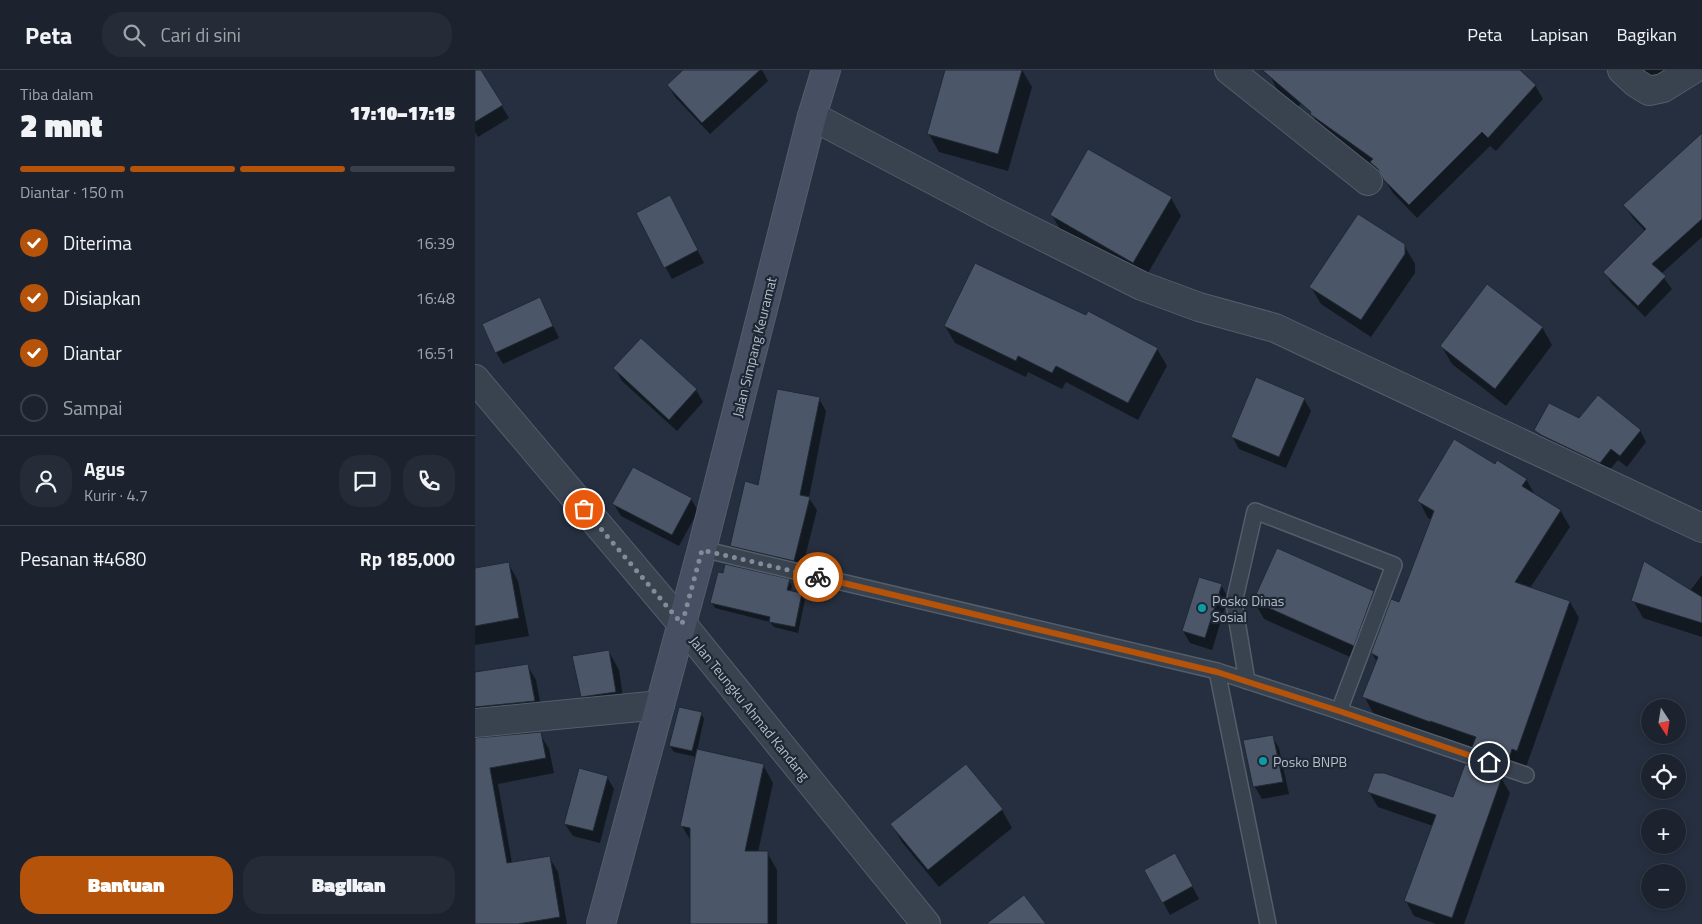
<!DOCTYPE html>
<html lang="id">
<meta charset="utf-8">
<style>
:root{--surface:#1c232f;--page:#252b37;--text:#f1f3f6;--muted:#a0a4aa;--line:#3a404b;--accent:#b45309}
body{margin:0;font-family:"Titillium Web",sans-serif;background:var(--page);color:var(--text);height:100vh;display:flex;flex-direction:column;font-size:19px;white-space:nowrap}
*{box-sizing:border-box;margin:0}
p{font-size:16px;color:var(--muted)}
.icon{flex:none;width:28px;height:28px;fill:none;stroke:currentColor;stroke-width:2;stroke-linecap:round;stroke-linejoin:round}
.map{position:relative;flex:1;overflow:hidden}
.panel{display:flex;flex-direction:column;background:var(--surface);width:475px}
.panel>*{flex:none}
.needle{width:32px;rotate:168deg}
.tools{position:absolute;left:1166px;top:629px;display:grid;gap:10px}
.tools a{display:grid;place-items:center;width:45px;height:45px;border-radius:50%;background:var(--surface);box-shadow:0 2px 8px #0003,0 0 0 1px var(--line);font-size:25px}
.pin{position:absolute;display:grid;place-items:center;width:42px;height:42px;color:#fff;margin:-21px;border:2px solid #fff;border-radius:50%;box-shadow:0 1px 5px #0007}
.courier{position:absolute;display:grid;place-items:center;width:50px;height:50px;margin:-25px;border:4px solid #b45309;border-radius:50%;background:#fff;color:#222;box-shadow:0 1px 6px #0007}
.overview em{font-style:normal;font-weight:800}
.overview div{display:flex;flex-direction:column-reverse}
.overview{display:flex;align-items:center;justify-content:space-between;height:85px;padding:0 20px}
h1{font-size:32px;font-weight:800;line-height:38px}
.bar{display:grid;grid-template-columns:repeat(4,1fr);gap:8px 5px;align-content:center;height:60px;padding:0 20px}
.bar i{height:6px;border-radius:4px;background:var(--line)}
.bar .selected{background:var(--accent)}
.bar p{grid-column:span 4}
.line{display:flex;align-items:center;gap:12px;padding:0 20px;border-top:1px solid var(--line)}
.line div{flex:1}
.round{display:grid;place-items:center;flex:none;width:52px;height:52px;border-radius:20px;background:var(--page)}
ol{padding:0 20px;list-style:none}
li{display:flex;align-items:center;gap:15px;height:55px}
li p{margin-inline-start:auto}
li .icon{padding:5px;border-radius:50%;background:var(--accent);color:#fff;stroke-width:4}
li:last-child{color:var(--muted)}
li i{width:28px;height:28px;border:2px solid var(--line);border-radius:50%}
.action{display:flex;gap:10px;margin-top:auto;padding:10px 20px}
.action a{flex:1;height:58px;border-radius:20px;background:var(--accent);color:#fff;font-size:20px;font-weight:800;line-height:58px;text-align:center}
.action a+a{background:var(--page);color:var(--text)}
header{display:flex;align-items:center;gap:30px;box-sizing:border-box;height:70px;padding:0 25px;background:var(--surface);border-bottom:1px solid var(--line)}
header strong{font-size:24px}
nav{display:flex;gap:28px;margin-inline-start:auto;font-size:18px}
.search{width:350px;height:45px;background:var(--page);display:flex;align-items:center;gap:12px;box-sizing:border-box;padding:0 18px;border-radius:20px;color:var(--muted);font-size:19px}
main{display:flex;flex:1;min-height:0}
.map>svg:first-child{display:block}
</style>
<header>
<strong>Peta</strong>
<div class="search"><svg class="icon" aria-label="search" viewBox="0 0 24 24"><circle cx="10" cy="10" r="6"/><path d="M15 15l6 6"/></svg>Cari di sini</div>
<nav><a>Peta</a><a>Lapisan</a><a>Bagikan</a></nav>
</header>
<main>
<section class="panel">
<div class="overview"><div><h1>2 mnt</h1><p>Tiba dalam</p></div><em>17:10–17:15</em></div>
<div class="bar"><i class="selected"></i><i class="selected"></i><i class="selected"></i><i></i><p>Diantar · 150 m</p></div>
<ol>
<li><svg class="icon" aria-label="check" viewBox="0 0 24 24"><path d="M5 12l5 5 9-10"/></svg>Diterima<p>16:39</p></li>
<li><svg class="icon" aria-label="check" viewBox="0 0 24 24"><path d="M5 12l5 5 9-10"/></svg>Disiapkan<p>16:48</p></li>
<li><svg class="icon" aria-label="check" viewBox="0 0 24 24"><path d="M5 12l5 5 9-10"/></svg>Diantar<p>16:51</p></li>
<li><i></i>Sampai</li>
</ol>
<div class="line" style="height:90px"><a class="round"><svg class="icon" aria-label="person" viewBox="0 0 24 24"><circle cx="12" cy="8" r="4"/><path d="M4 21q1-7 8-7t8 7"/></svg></a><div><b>Agus</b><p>Kurir · 4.7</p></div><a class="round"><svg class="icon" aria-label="chat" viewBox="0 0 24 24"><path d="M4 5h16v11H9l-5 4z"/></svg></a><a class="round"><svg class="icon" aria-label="phone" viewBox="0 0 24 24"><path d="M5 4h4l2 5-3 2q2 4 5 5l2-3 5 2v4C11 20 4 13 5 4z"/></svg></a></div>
<div class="line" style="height:65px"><div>Pesanan #4680</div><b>Rp 185,000</b></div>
<div class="action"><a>Bantuan</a><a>Bagikan</a></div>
</section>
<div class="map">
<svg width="1227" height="854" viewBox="0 0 1227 854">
<rect width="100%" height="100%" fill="#252f3f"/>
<!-- shadow -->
<g fill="#0007">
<polygon points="0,0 5,0 34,48 3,67 0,62"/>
<polygon points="210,0 287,0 293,11 235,64 200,27 193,15"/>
<polygon points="471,0 547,0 557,17 533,101 464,82 454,64"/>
<polygon points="786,0 852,0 823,37 802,19 796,8"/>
<polygon points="884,0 1043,0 1060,15 1068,29 1021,81 1015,76 942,148 918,123 911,112 904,106 899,98 846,60 838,46"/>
<polygon points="1166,0 1200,0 1182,17"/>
<polygon points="1227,63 1227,167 1186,204 1197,219 1170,247 1137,214 1130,202 1170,161 1157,147 1150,135"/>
<polygon points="696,128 706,146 669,210 587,163 577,145"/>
<polygon points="201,139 229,193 197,209 162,144"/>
<polygon points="929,175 940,194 940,203 896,267 846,234 836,217"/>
<polygon points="65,228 84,268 28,294 21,282"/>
<polygon points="470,256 682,279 692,296 663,350 591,312 587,319 553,302 551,307 480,273"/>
<polygon points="1067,257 1077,275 1031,336 977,294 967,277"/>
<polygon points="166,270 221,320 228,332 202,361 147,311 140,299"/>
<polygon points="344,329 351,341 334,428 342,440 326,503 263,488 256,476 284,416"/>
<polygon points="829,329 836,341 811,398 764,379 757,366"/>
<polygon points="1105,350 1165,360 1171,372 1152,397 1143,390 1131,404 1068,372 1061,360"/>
<polygon points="1021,395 1051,409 1060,425 1085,440 1095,457 1055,518 1095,532 1104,548 1051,697 1047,695 1043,705 1008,693 1000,679 965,666 964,668 898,643 889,626 902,592 897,583 925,534 957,450 953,448 944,431"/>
<polygon points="216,429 223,441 204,476 146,446 139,434"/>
<polygon points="33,493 43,511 54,566 0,575 0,499"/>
<polygon points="1227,505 1227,567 1168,548 1158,530 1215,521"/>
<polygon points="314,511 317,516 316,522 326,524 330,530 323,563 299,557 295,552 240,538 237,533"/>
<polygon points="746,515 753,528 737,580 715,573 708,561"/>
<polygon points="898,522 909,540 889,593 789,549 779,531"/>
<polygon points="134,582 144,600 150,640 117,644 107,627"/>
<polygon points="52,595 61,610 68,647 0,655 0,603"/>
<polygon points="226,643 229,649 222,681 288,695 298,713 283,782 292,782 302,800 302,854 217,854 217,773 207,756 222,687 199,682 195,676"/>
<polygon points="65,664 74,679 79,703 23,714 37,793 74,787 83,802 92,854 0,854 0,670"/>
<polygon points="797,666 804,678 814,724 787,729 780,717 770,671"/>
<polygon points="491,695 527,740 537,758 464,817 427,772 417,755"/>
<polygon points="132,707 139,719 125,773 98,766 90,754"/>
<polygon points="1026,708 1035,723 989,854 961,854 939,846 931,831 958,756 903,737 894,722 979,728"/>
<polygon points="700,785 724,829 695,845 671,801"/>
</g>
<!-- building -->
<g fill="#4b5668" stroke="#202936">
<polygon points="0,0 6,0 28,35 0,52"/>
<polygon points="208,0 285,0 227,53 192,15"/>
<polygon points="470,0 547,0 523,84 452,64"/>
<polygon points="787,0 1045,0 1061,15 1013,68 1007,62 934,135 908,109 903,99 895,92 898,89 835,44 836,42"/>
<polygon points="1227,63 1227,149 1177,194 1191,206 1163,236 1128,202 1171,159 1148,135"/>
<polygon points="613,79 697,127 658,193 575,145"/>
<polygon points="195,125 223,180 189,198 161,143"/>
<polygon points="883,144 930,174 930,184 886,250 834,217"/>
<polygon points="500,193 611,245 613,241 683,278 653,333 581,296 577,303 543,286 541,291 469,256"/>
<polygon points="1012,214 1068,257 1020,319 965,276"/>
<polygon points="65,227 78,256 20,283 7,254"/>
<polygon points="166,268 222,319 194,350 138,298"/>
<polygon points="781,307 830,328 804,387 756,367"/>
<polygon points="302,319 345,327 325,425 335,427 319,491 255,476 270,411 283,415"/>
<polygon points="1123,325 1166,360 1145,386 1136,379 1125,393 1066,365 1059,360 1074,333 1104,348"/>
<polygon points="979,369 1020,394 1022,390 1052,409 1047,416 1086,440 1040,512 1095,531 1042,681 1037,679 1034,689 997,677 1001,667 955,651 955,652 887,627 903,587 896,583 916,529 924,532 959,441 942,431"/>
<polygon points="158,397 217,428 197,465 137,434"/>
<polygon points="802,478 899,521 879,576 778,531"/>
<polygon points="1169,491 1227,527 1227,553 1156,531"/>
<polygon points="34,492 44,548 0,556 0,498"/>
<polygon points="250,494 315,509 312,520 327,523 320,557 294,552 295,547 235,533 243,502 248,503"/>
<polygon points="724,507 747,514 730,568 707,561"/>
<polygon points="134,580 141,622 106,627 97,586"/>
<polygon points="53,594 60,631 0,637 0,602"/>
<polygon points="204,637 227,642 217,681 194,676"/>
<polygon points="66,662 71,688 15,698 32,793 75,786 85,847 43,854 0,854 0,668"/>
<polygon points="798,665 808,712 778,717 768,670"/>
<polygon points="222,679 289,694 270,781 293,781 293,854 215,854 215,758 205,756"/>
<polygon points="491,694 528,739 453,800 415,754"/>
<polygon points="990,694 1027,707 977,848 929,831 961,745 892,722 899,703 909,703 978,727"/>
<polygon points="104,698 133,706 118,761 89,754"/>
<polygon points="700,783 718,816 687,833 669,800"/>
<polygon points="549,825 571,854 511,854"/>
</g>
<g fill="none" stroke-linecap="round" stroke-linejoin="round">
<defs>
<g id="lane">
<polyline points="227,479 742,601 864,641 1051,705"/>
<polyline points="742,601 793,854"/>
<polyline points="772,611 759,533 780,441 919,495 864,641"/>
</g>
<g id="street">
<polyline points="754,0 893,111"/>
<polyline points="1147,0 1161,13 1174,21 1188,18 1217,0"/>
<polyline points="337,46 521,143 667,216 724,237 800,258 1227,458"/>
<polyline points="0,309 207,554 451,854"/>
<polyline points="0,653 185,635"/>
</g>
<polyline id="secondary" points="126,854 227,479 337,46 351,0"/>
</defs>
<!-- lane casing -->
<use href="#lane" stroke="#545d6a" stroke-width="18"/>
<!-- street casing -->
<use href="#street" stroke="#545d6a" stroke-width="30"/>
<!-- secondary casing -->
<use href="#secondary" stroke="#545d6a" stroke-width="30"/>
<!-- lane -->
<use href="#lane" stroke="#39424f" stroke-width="15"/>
<!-- street -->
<use href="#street" stroke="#39424f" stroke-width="28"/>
<!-- secondary -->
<use href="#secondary" stroke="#475062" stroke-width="28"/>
</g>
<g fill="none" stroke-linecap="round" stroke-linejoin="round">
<!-- done -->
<polyline stroke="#838b99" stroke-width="5" stroke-dasharray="0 9" points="109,439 207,554 227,480 343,507"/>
<!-- route -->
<polyline stroke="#b45309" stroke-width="6" points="343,507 742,602 864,641 1014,692"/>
</g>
<!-- markers -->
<g fill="#0f9aa8" stroke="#1e2734" stroke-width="2">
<circle cx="727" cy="538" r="5"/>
<circle cx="788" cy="691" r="5"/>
</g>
<g text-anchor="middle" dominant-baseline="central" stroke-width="4.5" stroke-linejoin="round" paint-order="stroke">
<!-- street labels -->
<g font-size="14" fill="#b5bdca" stroke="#1e2734">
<text transform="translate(279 277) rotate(-76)">Jalan Simpang Keuramat</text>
<text transform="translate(275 638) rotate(51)">Jalan Teungku Ahmad Kandang</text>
</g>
<!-- poi labels -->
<g font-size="14" fill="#b5bdca" stroke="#1e2734" text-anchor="start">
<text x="737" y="530">Posko Dinas<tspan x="737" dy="16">Sosial</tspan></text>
<text x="798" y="691">Posko BNPB</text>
</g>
</g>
</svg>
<div class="tools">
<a><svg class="needle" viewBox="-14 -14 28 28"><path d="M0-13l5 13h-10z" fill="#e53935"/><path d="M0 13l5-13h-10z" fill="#a0a4aa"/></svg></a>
<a><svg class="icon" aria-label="locate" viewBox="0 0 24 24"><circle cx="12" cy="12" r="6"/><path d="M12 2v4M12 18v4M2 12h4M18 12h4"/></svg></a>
<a>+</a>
<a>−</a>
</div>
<div class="pin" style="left:109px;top:439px;background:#ea580c"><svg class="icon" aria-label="bag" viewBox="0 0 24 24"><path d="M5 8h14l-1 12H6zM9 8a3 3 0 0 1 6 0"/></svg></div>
<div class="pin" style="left:1014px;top:692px;background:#1f2937"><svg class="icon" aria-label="home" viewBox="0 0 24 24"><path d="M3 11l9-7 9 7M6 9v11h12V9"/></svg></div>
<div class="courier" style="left:343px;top:507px"><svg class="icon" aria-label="bike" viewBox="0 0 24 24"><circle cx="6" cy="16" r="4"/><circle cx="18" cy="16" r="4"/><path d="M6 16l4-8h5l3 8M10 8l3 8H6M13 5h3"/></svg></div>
</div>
</main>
